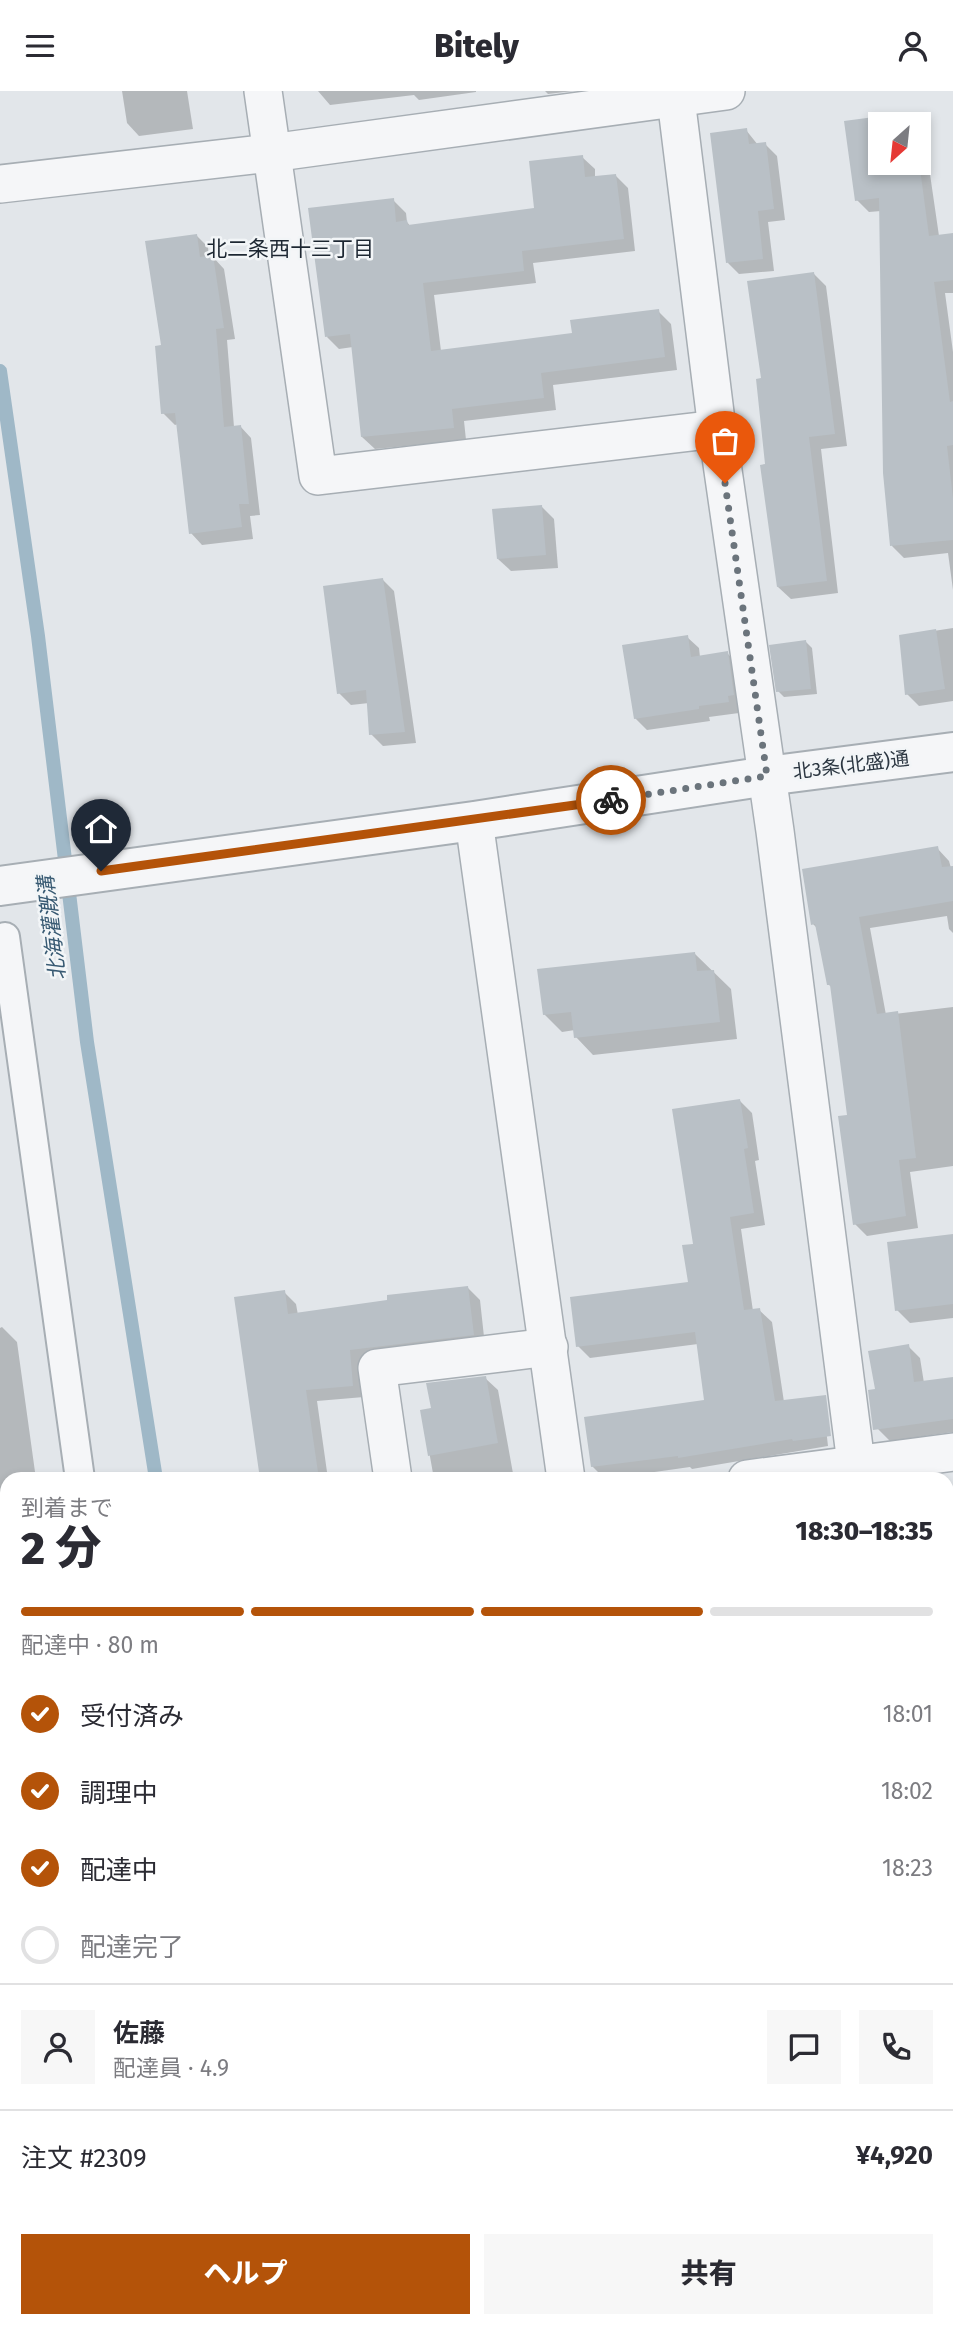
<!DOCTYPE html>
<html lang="ja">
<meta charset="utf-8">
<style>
:root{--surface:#fff;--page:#f7f7f7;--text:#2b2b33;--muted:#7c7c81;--line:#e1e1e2;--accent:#b45309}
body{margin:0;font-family:"Fira Sans","Noto Sans JP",sans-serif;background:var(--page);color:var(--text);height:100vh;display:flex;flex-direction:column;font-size:26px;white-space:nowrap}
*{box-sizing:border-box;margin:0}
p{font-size:23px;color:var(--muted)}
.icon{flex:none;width:38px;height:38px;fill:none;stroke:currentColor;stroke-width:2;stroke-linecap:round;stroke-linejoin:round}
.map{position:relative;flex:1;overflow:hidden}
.panel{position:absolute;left:0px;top:1381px;width:954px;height:856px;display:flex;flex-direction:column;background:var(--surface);border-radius:21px 21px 0 0;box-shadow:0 4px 10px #0003}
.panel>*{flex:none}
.needle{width:46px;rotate:207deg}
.fabs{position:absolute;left:868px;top:21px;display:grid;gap:14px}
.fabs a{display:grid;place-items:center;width:63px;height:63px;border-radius:0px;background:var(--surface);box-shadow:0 4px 10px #0003;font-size:35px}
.pin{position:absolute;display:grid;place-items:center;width:60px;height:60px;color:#fff;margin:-72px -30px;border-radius:50% 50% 50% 0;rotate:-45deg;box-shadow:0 0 7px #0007}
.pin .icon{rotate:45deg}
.courier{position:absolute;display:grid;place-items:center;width:70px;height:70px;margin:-35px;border:5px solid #b45309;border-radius:50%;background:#fff;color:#222;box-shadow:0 2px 9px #0007}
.summary em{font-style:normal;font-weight:800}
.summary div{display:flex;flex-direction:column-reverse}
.summary{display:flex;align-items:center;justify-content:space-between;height:119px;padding:0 21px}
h1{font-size:46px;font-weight:800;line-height:52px}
.bar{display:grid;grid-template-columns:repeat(4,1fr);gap:10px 7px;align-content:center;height:84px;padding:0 21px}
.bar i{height:9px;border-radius:5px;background:var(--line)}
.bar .selected{background:var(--accent)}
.bar p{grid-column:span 4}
.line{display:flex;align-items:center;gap:18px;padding:0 21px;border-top:2px solid var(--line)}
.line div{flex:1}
.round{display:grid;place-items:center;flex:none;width:74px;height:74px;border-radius:0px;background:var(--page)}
ol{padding:0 21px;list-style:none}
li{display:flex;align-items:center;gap:21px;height:77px}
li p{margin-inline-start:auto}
li .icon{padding:7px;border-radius:50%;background:var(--accent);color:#fff;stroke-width:4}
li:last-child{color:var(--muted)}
li i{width:38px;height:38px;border:4px solid var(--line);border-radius:50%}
.cta{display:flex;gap:14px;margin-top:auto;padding:14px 21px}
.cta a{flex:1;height:80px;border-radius:0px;background:var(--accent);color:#fff;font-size:28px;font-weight:800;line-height:80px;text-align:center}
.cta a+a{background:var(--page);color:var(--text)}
header{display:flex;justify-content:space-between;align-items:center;height:91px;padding:0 21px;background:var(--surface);font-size:32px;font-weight:800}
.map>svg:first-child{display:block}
</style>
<header><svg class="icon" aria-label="menu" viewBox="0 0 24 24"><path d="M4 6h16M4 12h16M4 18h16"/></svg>Bitely<svg class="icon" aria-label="person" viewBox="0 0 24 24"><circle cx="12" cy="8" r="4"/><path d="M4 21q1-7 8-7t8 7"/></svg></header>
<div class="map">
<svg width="953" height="2235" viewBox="0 0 953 2235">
<rect width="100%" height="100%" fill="#e2e6ea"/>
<!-- shadow -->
<g fill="#0003" fill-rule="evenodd">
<polygon points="122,0 187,0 193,38 139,45 127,32"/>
<polygon points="318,0 476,0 476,1 419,9 414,4 330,14"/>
<polygon points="545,0 573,0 548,3"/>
<path d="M911 23 923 35 939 145 953 144V202H945L953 261V499L948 462 904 467 892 455 881 120 869 121 857 109 846 31ZM880 33H919V72H880Z"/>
<polygon points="746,39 758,54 765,53 777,65 785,129 768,131 774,180 739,183 728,172"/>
<polygon points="582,66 595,78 595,87 615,84 628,97 635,160 533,172 536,192 434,204 441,260 574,244 658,220 671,233 677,279 553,294 556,319 464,330 466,349 375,358 362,346 353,256 339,258 327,246 393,109 406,122 407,131 411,136 536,119"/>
<polygon points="196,144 208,156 209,167 213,166 224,178 235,248 227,249 234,336 240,335 251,347 260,424 250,425 253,448 202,454 191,442 178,333 175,334 163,322 163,256"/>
<polygon points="814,183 826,195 847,355 821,358 838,502 791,508 778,496 767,375 763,289"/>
<polygon points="541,415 554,428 558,477 511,480 498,468"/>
<polygon points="383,489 394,500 416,652 383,655 371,643 369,612 351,614 339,602"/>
<polygon points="953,537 953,610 919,615 907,603 901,545"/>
<polygon points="687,546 699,557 700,566 727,562 739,574 745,615 738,616 739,622 709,626 710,630 647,639 635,627"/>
<polygon points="806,551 812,557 817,603 784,606 778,600"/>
<polygon points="937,757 949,770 951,777 953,776 953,842 949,838 947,825 870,837 886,924 953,916 953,1075 910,1081 918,1137 867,1145 855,1133 849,1025 833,897 829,894 817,837 813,833"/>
<polygon points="695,863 731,898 737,948 593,964 576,946 575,939 562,941 544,923"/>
<polygon points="740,1010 752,1022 759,1069 755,1070 765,1134 741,1138 753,1220 759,1219 772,1231 784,1311 824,1320 828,1355 692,1378 690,1376 605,1388 592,1375 706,1311 698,1253 590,1267 578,1255 690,1193 695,1154"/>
<polygon points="953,1145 953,1227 910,1232 897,1219"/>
<polygon points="468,1197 480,1209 485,1255 364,1306 317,1310 328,1388 262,1388 284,1201 296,1213 298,1224"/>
<polygon points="2,1236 17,1251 36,1388 7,1388 7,1408 0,1409 0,1237"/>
<polygon points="908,1255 920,1267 924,1292 953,1288 953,1341 890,1350 878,1338 877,1300"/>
<polygon points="485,1287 498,1299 514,1388 434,1388 422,1321 433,1319"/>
<polygon points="953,1435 953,1510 947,1511 947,1436"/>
<polygon points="947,1573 953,1573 953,1635 947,1636"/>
<polygon points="7,1579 7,1885 1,1847 6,1847 0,1806 0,1580"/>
<polygon points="7,1972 7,2033 0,2026 0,1973"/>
<polygon points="54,2230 158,2230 163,2235 55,2235"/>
<polygon points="549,2230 700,2230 701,2235 550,2235"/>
<polygon points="812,2230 866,2230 867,2235 813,2235"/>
</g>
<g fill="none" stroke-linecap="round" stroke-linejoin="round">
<!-- stream -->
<g stroke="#9fb8c7" stroke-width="14">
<polyline points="0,280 38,545 87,951 156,1388"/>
<polyline points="269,2230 269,2235"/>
</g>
</g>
<!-- building -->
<g fill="#b9c0c6">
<polygon points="912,21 914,33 880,33 880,72 919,72 919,70 929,145 953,142 953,189 934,191 950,311 953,310 953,354 947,355 953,407 953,449 890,455 883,382 879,107 855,110 844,30"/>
<polygon points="747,37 749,53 766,51 774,118 758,120 763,168 726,172 710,42"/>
<polygon points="583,64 585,86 616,83 624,148 522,160 524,180 423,192 431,260 572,242 570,229 659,218 665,266 541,282 544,307 452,318 454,337 361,346 350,243 325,246 308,117 394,107 396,131 407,129 408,134 534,117 529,70"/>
<polygon points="197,143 200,166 213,164 224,237 216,238 224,336 241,334 249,413 239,413 242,436 189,443 175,322 161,323 155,255 161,254 145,150"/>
<polygon points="814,181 835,343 809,346 827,490 777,496 760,374 765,373 756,288 761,287 747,190"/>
<polygon points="542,414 546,464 497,468 492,418"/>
<polygon points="383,487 405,641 369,644 366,599 337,603 323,495"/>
<polygon points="936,538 945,598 905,604 899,544"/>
<polygon points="688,544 691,566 728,560 734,604 728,605 729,611 699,615 699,618 634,628 622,554"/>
<polygon points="806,549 811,598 776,601 769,554"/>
<polygon points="938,755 942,776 953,775 953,810 859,826 877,923 898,920 916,1067 899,1069 906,1125 853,1134 838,1025 847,1024 830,894 827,894 815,833 811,834 802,778"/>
<polygon points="695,861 697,880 714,879 720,931 574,947 571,921 543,924 537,878"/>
<polygon points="740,1008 748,1057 744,1058 754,1122 730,1126 744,1219 760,1217 775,1310 826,1304 831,1345 793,1350 792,1348 678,1367 678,1365 591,1376 584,1326 704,1309 695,1241 576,1256 570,1206 688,1191 682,1154 693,1153 672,1018"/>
<polygon points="953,1143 953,1213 895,1220 887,1151"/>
<polygon points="468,1195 474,1244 350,1259 353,1295 306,1299 319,1388 260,1388 234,1206 285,1199 288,1223 387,1209 387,1204"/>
<polygon points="909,1253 914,1291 953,1286 953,1328 873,1339 868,1299 875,1298 868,1260"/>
<polygon points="486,1285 498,1352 428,1365 420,1319 431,1317 426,1292"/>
</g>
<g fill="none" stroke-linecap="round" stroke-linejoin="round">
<defs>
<polyline id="pedestrian" points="5,846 80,1388"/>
<g id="minor">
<polyline points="263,0 318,385 717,338"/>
<polyline points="675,0 717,338 775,740 858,1388"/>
<polyline points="0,93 271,62 726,0"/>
<polyline points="474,730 566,1388"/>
<polyline points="393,1388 377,1277 549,1256"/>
<polyline points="747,1388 953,1361"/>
<polyline points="486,2230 486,2235"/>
<polyline points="759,2230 760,2235"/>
<polyline points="937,2230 938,2235"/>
</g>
<g id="tertiary">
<polyline points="0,795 474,730 767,685 953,661"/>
<polyline points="947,1961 953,1960"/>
<polyline points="0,2083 7,2082"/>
</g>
</defs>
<!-- pedestrian casing -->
<use href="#pedestrian" stroke="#a7aeb4" stroke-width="32"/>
<!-- minor casing -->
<use href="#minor" stroke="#a7aeb4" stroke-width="40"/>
<!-- tertiary casing -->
<use href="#tertiary" stroke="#a7aeb4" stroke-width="42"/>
<!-- pedestrian -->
<use href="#pedestrian" stroke="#f5f6f8" stroke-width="28"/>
<!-- minor -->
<use href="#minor" stroke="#f5f6f8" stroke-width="37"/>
<!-- tertiary -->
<use href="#tertiary" stroke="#f5f6f8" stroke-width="38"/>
</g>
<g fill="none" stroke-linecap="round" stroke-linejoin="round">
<!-- done -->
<polyline stroke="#6b747c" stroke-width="7" stroke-dasharray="0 12.6" points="611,709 767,685 725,392"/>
<!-- route -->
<polyline stroke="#b45309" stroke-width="9" points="101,780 611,709"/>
</g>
<g text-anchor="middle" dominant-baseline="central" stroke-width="5" stroke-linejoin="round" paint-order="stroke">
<!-- street labels -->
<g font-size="19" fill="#2b3641" stroke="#f2f5f7">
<text transform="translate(851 674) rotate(-7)">北3条(北盛)通</text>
</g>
<!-- neighbourhood labels -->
<g font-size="21" fill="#1d2732" stroke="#f2f5f7">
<text x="290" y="158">北二条西十三丁目</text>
</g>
<!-- water labels -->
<g font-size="21" font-style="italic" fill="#375972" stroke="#f2f5f7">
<text transform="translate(52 837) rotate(-97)">北海灌漑溝</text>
</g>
</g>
</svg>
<div class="fabs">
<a><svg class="needle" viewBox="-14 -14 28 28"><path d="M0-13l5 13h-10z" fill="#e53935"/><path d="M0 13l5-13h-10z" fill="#7c7c81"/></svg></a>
</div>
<div class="pin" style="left:725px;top:392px;background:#ea580c"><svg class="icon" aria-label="bag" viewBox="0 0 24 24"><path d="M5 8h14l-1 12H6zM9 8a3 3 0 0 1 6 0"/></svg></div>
<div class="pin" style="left:101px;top:780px;background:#1f2937"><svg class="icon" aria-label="home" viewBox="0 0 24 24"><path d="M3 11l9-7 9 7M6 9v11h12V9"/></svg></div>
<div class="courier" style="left:611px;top:709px"><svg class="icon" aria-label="bike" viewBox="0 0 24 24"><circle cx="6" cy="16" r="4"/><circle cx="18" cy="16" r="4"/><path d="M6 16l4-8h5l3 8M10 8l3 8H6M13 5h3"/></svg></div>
<section class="panel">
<div class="summary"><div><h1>2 分</h1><p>到着まで</p></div><em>18:30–18:35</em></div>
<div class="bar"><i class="selected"></i><i class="selected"></i><i class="selected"></i><i></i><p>配達中 · 80 m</p></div>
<ol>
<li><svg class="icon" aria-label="check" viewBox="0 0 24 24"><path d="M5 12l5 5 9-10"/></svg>受付済み<p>18:01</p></li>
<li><svg class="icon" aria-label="check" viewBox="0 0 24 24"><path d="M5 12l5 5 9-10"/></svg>調理中<p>18:02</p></li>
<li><svg class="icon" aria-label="check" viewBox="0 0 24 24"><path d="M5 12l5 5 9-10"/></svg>配達中<p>18:23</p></li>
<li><i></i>配達完了</li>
</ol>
<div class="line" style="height:126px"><a class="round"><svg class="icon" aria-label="person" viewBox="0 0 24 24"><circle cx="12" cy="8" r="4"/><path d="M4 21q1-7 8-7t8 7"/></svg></a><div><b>佐藤</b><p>配達員 · 4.9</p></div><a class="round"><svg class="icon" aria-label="chat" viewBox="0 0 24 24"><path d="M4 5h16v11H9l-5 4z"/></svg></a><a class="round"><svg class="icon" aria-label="phone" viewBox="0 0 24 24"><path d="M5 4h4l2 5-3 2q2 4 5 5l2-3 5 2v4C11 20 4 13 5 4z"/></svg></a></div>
<div class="line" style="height:91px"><div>注文 #2309</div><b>¥4,920</b></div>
<div class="cta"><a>ヘルプ</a><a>共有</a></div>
</section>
</div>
